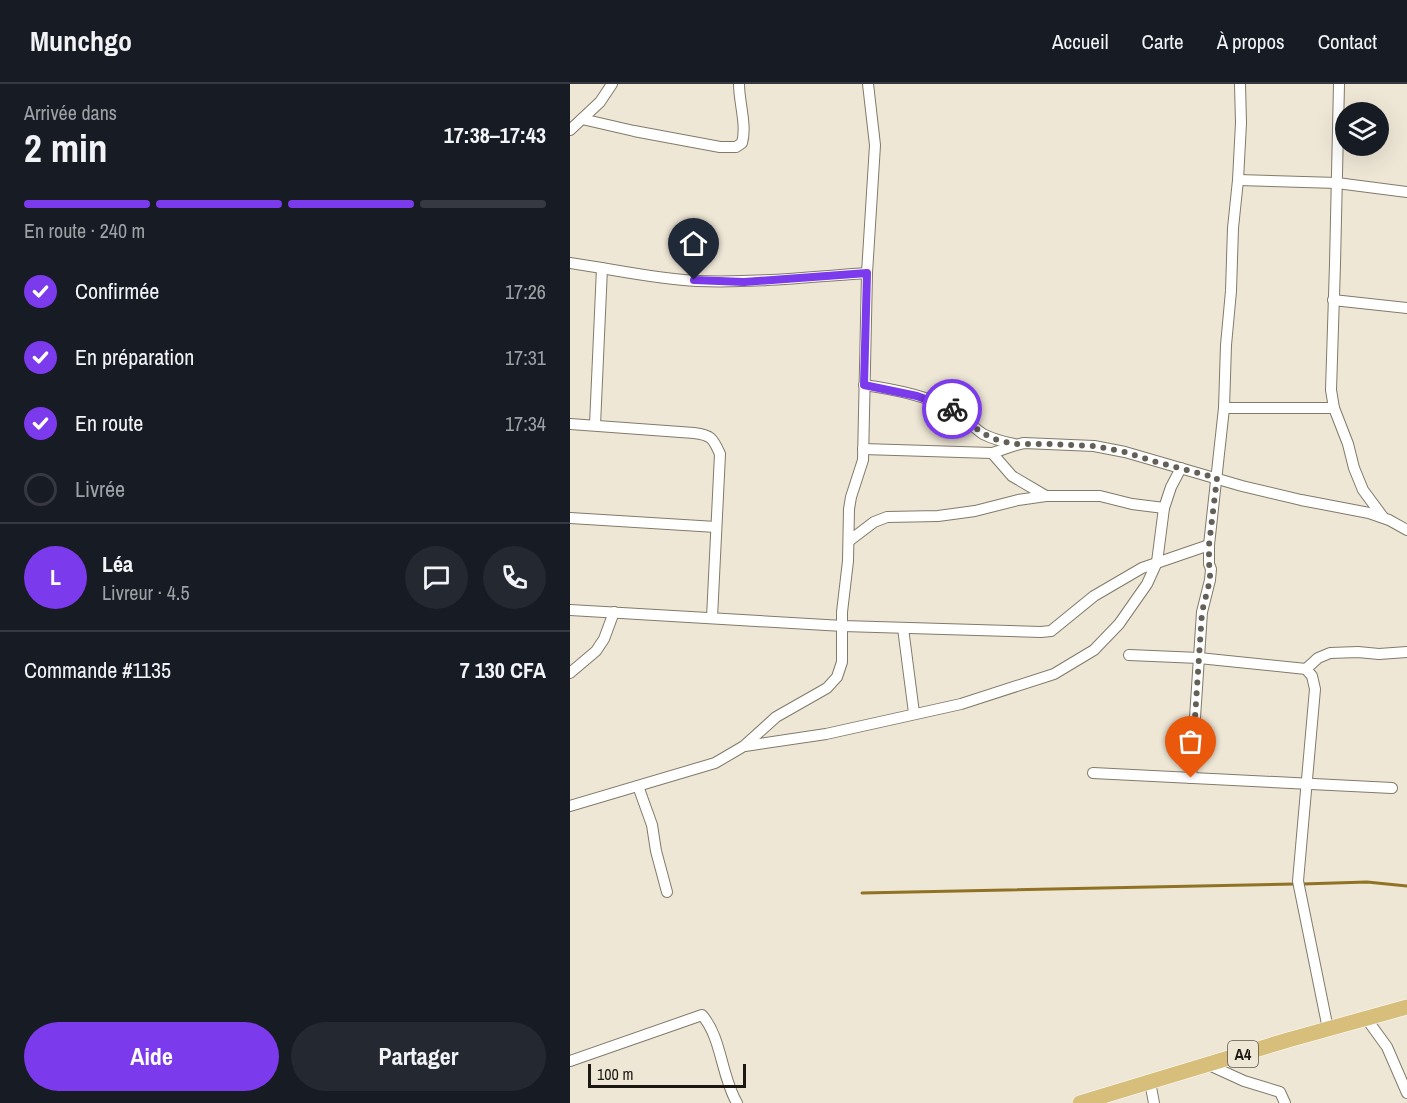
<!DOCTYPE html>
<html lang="fr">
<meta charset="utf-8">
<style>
:root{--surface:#171b24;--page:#242831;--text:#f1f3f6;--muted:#9ea1a6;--line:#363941;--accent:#7c3aed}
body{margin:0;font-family:"Archivo Narrow",sans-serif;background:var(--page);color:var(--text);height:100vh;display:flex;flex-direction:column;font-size:22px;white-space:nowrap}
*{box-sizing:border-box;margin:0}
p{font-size:20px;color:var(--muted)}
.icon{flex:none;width:33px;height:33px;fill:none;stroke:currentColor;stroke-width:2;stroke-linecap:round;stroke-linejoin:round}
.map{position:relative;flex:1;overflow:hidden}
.drawer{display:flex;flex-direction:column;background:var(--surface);width:570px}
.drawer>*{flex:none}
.fabs{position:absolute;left:765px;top:18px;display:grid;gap:12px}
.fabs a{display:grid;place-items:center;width:54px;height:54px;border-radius:50%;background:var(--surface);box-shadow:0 6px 24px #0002;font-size:30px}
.scale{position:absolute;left:18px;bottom:15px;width:158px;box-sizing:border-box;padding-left:6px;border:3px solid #1b1812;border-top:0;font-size:16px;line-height:21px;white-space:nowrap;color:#1b1812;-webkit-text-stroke:4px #efe7d6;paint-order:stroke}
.pin{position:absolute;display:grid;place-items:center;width:51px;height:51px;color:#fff;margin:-62px -26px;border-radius:50% 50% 50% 0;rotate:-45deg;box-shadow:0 0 6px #0007}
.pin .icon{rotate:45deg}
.courier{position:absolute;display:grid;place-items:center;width:60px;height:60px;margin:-30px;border:4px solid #7c3aed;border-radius:50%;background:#fff;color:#222;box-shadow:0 2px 8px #0007}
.overview em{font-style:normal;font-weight:700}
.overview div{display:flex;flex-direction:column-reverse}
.overview{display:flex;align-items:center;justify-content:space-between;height:102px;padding:0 24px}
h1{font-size:39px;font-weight:700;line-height:45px}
.bar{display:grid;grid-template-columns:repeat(4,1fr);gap:9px 6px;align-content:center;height:72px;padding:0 24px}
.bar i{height:8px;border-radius:4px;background:var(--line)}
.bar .active{background:var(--accent)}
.bar p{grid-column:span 4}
.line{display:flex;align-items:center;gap:15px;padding:0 24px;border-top:2px solid var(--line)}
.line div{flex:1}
.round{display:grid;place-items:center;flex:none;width:63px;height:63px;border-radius:32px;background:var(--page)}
ol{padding:0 24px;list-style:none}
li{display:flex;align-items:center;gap:18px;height:66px}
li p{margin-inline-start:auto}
li .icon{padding:6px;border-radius:50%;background:var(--accent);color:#fff;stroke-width:4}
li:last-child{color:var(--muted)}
li i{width:33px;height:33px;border:3px solid var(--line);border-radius:50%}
.cta{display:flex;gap:12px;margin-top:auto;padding:12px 24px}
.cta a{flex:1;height:69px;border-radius:36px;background:var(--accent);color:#fff;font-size:24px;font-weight:700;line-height:69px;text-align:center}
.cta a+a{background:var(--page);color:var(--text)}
header{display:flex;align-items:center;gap:36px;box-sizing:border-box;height:84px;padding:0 30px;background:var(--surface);border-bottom:2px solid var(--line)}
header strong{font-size:28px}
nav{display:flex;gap:33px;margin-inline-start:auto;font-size:21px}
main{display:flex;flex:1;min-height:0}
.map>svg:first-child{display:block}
</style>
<header>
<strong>Munchgo</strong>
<nav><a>Accueil</a><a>Carte</a><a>À propos</a><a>Contact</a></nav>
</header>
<main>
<section class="drawer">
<div class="overview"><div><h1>2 min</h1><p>Arrivée dans</p></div><em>17:38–17:43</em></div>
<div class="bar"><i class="active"></i><i class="active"></i><i class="active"></i><i></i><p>En route · 240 m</p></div>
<ol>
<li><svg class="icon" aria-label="check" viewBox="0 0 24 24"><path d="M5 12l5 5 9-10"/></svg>Confirmée<p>17:26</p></li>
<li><svg class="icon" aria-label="check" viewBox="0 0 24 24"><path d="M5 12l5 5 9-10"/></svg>En préparation<p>17:31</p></li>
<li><svg class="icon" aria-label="check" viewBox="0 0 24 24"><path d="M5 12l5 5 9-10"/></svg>En route<p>17:34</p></li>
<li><i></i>Livrée</li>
</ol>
<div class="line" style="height:108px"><b class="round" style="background:var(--accent);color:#fff">L</b><div><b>Léa</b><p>Livreur · 4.5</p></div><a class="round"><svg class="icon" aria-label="chat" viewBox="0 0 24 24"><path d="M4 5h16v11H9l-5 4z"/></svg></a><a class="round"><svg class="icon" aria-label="phone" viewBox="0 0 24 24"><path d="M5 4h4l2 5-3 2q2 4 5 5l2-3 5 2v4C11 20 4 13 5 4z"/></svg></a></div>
<div class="line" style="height:78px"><div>Commande #1135</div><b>7 130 CFA</b></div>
<div class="cta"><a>Aide</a><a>Partager</a></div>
</section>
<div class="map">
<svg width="837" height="1019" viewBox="0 0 837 1019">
<rect width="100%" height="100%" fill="#efe7d6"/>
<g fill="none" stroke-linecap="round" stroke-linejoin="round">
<!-- stream -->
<g stroke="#907224" stroke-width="3">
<polyline points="732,800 797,798 837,802"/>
<polyline points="292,809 725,800"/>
</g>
<defs>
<g id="street">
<polyline points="769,0 765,180 761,306 764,324 778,360 784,384 793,406 813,433"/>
<path d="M12 35 64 47 150 63H166L172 59C177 41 169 19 169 0"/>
<polyline points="0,46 30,18 42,0"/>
<polyline points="668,96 767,99 837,108"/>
<path d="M0 179C42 185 85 195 127 197 184 199 240 193 297 189"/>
<polyline points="763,216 837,224"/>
<path d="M294 301C323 305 354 311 380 324 393 331 402 343 413 350 423 355 434 358 444 360"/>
<polyline points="654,324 764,324"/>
<path d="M0 340 124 349C141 351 143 354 150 370L142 534"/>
<polyline points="25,341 32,184"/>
<path d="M293 365 422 369C433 366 443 361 454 359L524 362 555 368 672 402 731 416 799 429 819 436 837 446"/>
<polyline points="422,369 442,392 476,412"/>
<polyline points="0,434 146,443"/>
<polyline points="279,457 304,438 317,433 368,432 405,427 448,416 476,412 530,412 562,420 594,424"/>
<polyline points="0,526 273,542 471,548 481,547 524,512 572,484 639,461"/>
<polyline points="333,544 344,629"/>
<polyline points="559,571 629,574 736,585 742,592 745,605 728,797 758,945"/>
<polyline points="736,585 748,574 760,569 788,568 809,570 837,568"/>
<polyline points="0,589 26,567 34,555 44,528"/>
<polyline points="175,662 256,650 391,620 484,590 524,566 549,540 577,500 587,478 594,424 601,403 611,384"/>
<polyline points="523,689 822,704"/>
<polyline points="621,694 632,528 640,496 641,485 639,480 639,461 654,324 656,261 661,207 663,144 668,96 671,39 670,0"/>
<polyline points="68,702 82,741 86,767 97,808"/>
<polyline points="0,722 145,679 174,662 206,633 257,604 267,593 272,578 272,528 278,477 279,425 281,413 293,376 297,189 305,61 298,0"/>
<polyline points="796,934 817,963 837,1009"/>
<path d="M0 977 132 931C152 954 151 992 167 1019"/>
<polyline points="639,981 674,997 710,1008 715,1019"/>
<polyline points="580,998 584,1019"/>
</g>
<polyline id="primary" points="510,1019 718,956 837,923"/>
</defs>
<!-- street casing -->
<use href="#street" stroke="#817a6a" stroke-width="12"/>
<!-- primary casing -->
<use href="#primary" stroke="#fff" stroke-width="16"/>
<!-- street -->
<use href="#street" stroke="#fff" stroke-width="10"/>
<!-- primary -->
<use href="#primary" stroke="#d7be7b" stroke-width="15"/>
</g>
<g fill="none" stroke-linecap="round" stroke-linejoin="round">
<!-- done -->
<polyline stroke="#656057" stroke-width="6" stroke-dasharray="0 10.8" points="382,325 412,349 427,356 444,360 481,360 524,362 555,368 586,378 647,394 639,461 639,480 640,485 640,496 632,528 621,694"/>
<!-- route -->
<polyline stroke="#7c3aed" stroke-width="8" points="124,196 174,198 297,189 294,301 347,312 382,325"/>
</g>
<g text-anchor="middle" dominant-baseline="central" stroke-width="4.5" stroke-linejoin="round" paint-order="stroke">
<!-- shield labels -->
<rect fill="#efe7d6" stroke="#5b564d" stroke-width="1.5" x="658" y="957" width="30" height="26" rx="4.5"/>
<g font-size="16" font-weight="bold" fill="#1b1812">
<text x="673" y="970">A4</text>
</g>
</g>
</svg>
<div class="fabs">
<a><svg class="icon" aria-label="layers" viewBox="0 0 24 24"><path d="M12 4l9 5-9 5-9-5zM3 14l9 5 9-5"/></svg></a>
</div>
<div class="scale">100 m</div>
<div class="pin" style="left:621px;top:694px;background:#ea580c"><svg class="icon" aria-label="bag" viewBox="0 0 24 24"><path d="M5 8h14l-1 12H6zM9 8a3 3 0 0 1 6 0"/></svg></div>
<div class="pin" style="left:124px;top:196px;background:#1f2937"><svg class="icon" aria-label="home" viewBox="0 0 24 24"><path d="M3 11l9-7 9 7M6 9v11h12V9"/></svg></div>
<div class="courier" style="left:382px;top:325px"><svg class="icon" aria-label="bike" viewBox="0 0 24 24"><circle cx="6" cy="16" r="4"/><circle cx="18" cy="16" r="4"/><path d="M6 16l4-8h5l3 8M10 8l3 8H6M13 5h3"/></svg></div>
</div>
</main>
